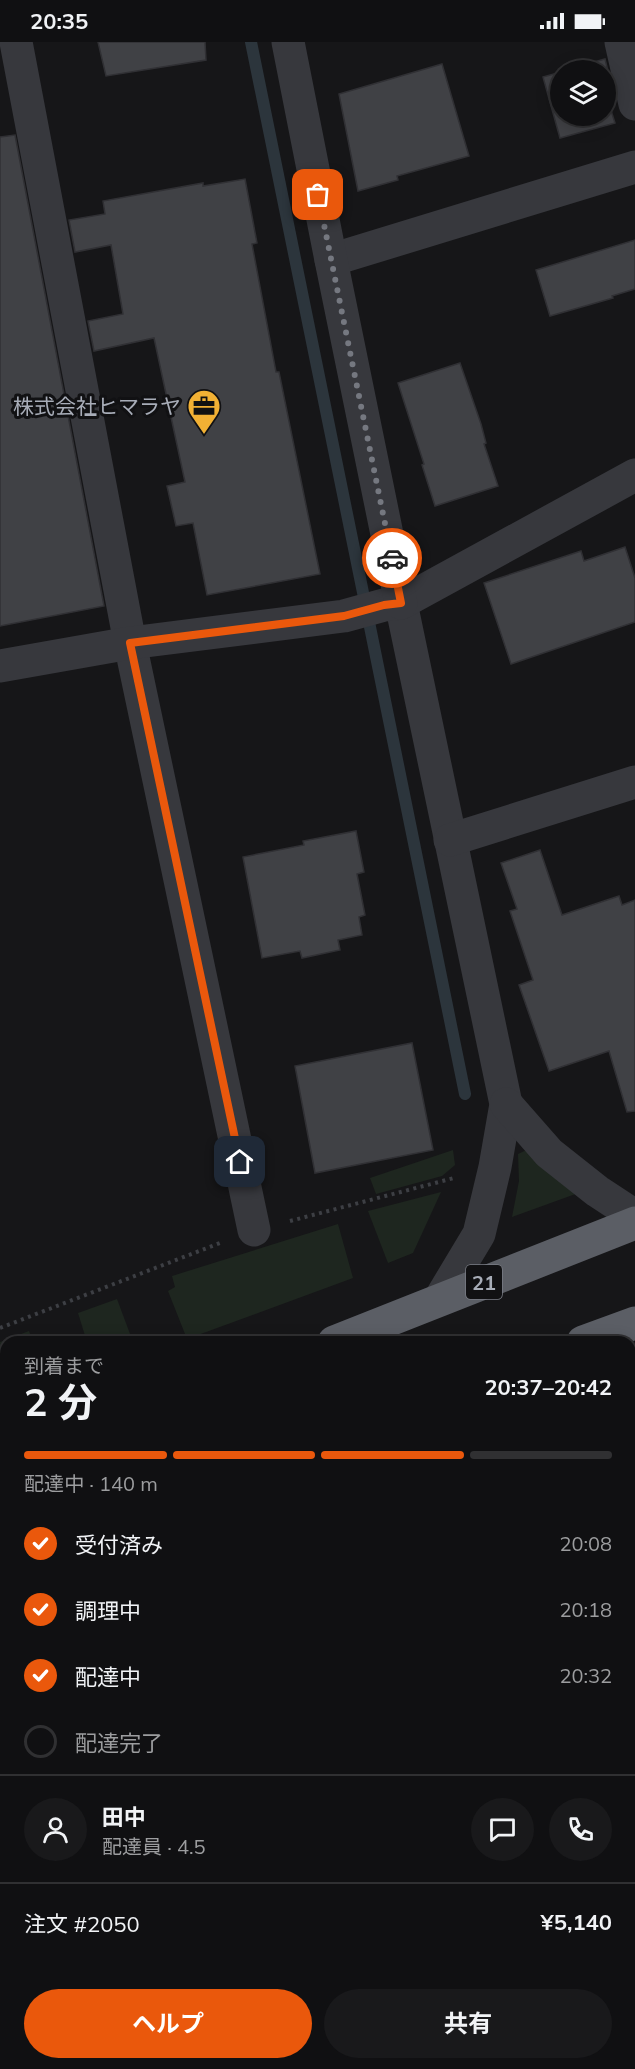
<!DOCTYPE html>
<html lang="ja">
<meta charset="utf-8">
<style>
:root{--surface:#101012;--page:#19191b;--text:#f1f3f6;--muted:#9c9d9f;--line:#303032;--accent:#ea580c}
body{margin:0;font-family:Mulish,"Noto Sans JP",sans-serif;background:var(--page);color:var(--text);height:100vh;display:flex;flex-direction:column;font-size:22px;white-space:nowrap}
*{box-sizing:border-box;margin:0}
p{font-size:20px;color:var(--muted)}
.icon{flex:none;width:33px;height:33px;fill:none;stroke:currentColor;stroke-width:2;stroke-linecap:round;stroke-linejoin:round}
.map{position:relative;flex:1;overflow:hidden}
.drawer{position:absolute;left:0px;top:1294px;width:636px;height:734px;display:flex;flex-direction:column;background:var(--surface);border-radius:18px 18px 0 0;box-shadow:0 3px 15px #0003,0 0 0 2px var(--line)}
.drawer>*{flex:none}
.tools{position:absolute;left:550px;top:18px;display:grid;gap:12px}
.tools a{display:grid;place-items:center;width:66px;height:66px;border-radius:50%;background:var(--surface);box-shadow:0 3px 15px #0003,0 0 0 2px var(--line);font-size:30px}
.pin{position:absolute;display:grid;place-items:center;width:51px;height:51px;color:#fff;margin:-26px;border-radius:12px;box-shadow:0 3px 9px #0006}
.courier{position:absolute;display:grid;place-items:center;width:60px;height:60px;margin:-30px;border:4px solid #ea580c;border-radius:50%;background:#fff;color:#222;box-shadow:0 2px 8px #0007}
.head em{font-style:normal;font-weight:700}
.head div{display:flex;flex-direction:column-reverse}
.head{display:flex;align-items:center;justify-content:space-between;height:102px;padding:0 24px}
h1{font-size:39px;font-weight:700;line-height:45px}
.bar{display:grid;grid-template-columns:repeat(4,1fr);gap:9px 6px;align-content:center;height:72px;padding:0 24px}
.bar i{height:8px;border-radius:4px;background:var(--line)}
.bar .active{background:var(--accent)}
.bar p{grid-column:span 4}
.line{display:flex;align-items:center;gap:15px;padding:0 24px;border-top:2px solid var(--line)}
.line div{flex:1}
.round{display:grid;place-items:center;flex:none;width:63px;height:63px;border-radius:32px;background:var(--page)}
ol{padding:0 24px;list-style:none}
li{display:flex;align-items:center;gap:18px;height:66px}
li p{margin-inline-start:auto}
li .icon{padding:6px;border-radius:50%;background:var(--accent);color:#fff;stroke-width:4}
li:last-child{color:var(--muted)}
li i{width:33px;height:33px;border:3px solid var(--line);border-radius:50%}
.primary-button{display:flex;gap:12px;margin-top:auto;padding:12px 24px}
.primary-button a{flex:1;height:69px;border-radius:36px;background:var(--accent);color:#fff;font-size:24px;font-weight:700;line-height:69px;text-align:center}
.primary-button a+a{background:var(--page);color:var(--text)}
.status{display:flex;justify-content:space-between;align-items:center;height:42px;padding:0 30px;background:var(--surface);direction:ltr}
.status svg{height:16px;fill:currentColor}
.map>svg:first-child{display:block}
</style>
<div class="status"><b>20:35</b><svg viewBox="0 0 49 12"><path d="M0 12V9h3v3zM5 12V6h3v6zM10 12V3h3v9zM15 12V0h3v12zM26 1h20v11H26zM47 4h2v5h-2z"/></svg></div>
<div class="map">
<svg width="635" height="2027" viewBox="0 0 635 2027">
<rect width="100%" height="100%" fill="#161618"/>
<!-- green -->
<g fill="#1e261f">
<polygon points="535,1104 581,1150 512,1175 519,1139 518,1112"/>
<polygon points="453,1108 455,1123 442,1134 376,1152 370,1136"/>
<polygon points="441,1150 413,1211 388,1221 368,1169"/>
<polygon points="338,1182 353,1236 187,1297 168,1249 175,1245 172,1234"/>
<polygon points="117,1257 133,1300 87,1300 78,1271"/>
<polygon points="29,1289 33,1300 6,1300 6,1361 0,1363 0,1300"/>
</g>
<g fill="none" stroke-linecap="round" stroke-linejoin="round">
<!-- stream -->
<g stroke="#2c353c" stroke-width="12">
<polyline points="251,0 465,1052"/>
<polyline points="630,1620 635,1645"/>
</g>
</g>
<!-- building -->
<g fill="#404145" stroke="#303034" stroke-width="1.5">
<polygon points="98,0 205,0 206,18 106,34"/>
<polygon points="605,17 615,58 608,59 615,81 560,96 543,35 561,30 561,74 606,74 606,28 565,28"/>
<polygon points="442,22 469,114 397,134 398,138 358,149 339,52"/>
<polygon points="15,93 104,564 0,584 0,95"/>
<polygon points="245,137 257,201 252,202 276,330 279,330 320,532 207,553 193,481 176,484 167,444 185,440 154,296 94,309 88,279 123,272 111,203 75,210 69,178 105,172 103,159 203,141 203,144"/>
<polygon points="635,198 635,247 612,254 613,256 550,274 536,228"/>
<polygon points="460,321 481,382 486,401 484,402 498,444 435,464 422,423 424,422 398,341"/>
<polygon points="625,505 635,536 635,580 511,622 484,541 581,509 584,519"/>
<polygon points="356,789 364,830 357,832 365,873 359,875 362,893 338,898 340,908 302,916 300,909 262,916 243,815 304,803 303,799"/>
<polygon points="540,808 562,873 619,854 622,863 635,858 635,1069 627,1070 609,1009 549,1029 519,943 533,938 510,869 517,867 501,821"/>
<polygon points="412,1001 433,1108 315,1131 295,1024"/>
</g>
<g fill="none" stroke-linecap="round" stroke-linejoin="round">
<!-- path -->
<g stroke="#3d3f44" stroke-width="4" stroke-dasharray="3 4.5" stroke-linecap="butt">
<polyline points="290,1179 454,1136"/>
<polyline points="0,1286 220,1201"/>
<polyline points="0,1616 6,1614"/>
</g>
<!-- minor -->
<g stroke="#37383d" stroke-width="33">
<polyline points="16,0 130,601 254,1188"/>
<polyline points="621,0 635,62"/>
<polyline points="331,218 635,125"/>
<polyline points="401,561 506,1062 495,1125 479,1192 440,1257"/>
<polyline points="0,624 130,601 344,574 384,563 401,561 635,433"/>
<polyline points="450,798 635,740"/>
<polyline points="506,1062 549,1111 597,1149 635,1174"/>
<polyline points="630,1394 635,1421"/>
<polyline points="416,2022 417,2027"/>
</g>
<!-- tertiary -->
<polyline stroke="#37383d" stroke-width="33" points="288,0 331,218 401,561"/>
<!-- trunk -->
<g stroke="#5b5e65" stroke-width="33">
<polyline points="334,1300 635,1181"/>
<polyline points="583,1300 635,1281"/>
<polyline points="0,1418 6,1416"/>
<polyline points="0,1518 6,1516"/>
</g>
</g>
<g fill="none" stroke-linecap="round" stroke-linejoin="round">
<!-- done -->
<polyline stroke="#757880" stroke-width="6" stroke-dasharray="0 10.8" points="318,153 392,516"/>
<!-- route -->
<polyline stroke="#ea580c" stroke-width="8" points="240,1120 130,601 344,574 384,563 401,561 392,516"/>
</g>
<!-- icons -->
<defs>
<symbol id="office-pin" viewBox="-11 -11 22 30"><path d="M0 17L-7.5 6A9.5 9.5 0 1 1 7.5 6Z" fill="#f2b134" stroke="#111113"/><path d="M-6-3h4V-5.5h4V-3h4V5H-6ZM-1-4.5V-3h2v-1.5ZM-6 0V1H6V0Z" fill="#111"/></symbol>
</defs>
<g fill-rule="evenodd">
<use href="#office-pin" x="185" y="345" width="38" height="52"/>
</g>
<g text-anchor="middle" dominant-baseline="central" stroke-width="6" stroke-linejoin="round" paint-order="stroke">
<!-- shield labels -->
<rect fill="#111113" stroke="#7b7e86" stroke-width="1.5" x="466" y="1223" width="36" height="34" rx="4.5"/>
<g font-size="20" font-weight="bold" fill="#a8adb8">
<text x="484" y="1240">21</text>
</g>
<!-- poi labels -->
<g font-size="21" fill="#a8adb8" stroke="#111113" text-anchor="end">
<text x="181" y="364">株式会社ヒマラヤ</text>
</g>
</g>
</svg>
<div class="tools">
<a><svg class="icon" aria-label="layers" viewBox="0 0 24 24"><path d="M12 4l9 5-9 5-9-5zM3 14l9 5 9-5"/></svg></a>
</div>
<div class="pin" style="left:318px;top:153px;background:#ea580c"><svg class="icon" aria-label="bag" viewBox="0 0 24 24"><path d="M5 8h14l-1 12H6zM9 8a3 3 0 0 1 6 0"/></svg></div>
<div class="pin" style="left:240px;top:1120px;background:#1f2937"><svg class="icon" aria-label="home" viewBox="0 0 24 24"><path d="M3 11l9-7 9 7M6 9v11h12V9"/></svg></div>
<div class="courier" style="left:392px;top:516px"><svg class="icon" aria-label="car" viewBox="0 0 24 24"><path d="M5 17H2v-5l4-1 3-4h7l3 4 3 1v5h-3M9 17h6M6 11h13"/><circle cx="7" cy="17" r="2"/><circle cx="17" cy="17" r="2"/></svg></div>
<section class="drawer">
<div class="head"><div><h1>2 分</h1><p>到着まで</p></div><em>20:37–20:42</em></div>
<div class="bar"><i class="active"></i><i class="active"></i><i class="active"></i><i></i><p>配達中 · 140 m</p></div>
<ol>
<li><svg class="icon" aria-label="check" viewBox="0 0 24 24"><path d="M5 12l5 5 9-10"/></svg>受付済み<p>20:08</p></li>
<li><svg class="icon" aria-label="check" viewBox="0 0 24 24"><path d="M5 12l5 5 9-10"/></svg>調理中<p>20:18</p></li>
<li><svg class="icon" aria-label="check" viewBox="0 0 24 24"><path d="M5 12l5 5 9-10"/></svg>配達中<p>20:32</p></li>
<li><i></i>配達完了</li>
</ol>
<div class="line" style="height:108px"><a class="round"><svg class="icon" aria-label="person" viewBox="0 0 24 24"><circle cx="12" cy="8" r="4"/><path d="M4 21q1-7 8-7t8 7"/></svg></a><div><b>田中</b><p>配達員 · 4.5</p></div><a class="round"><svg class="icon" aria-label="chat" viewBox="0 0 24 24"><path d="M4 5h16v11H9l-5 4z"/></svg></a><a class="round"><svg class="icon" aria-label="phone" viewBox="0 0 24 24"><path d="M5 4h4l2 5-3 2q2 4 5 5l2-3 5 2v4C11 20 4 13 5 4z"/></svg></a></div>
<div class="line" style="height:78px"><div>注文 #2050</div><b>¥5,140</b></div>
<div class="primary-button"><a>ヘルプ</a><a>共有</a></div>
</section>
</div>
